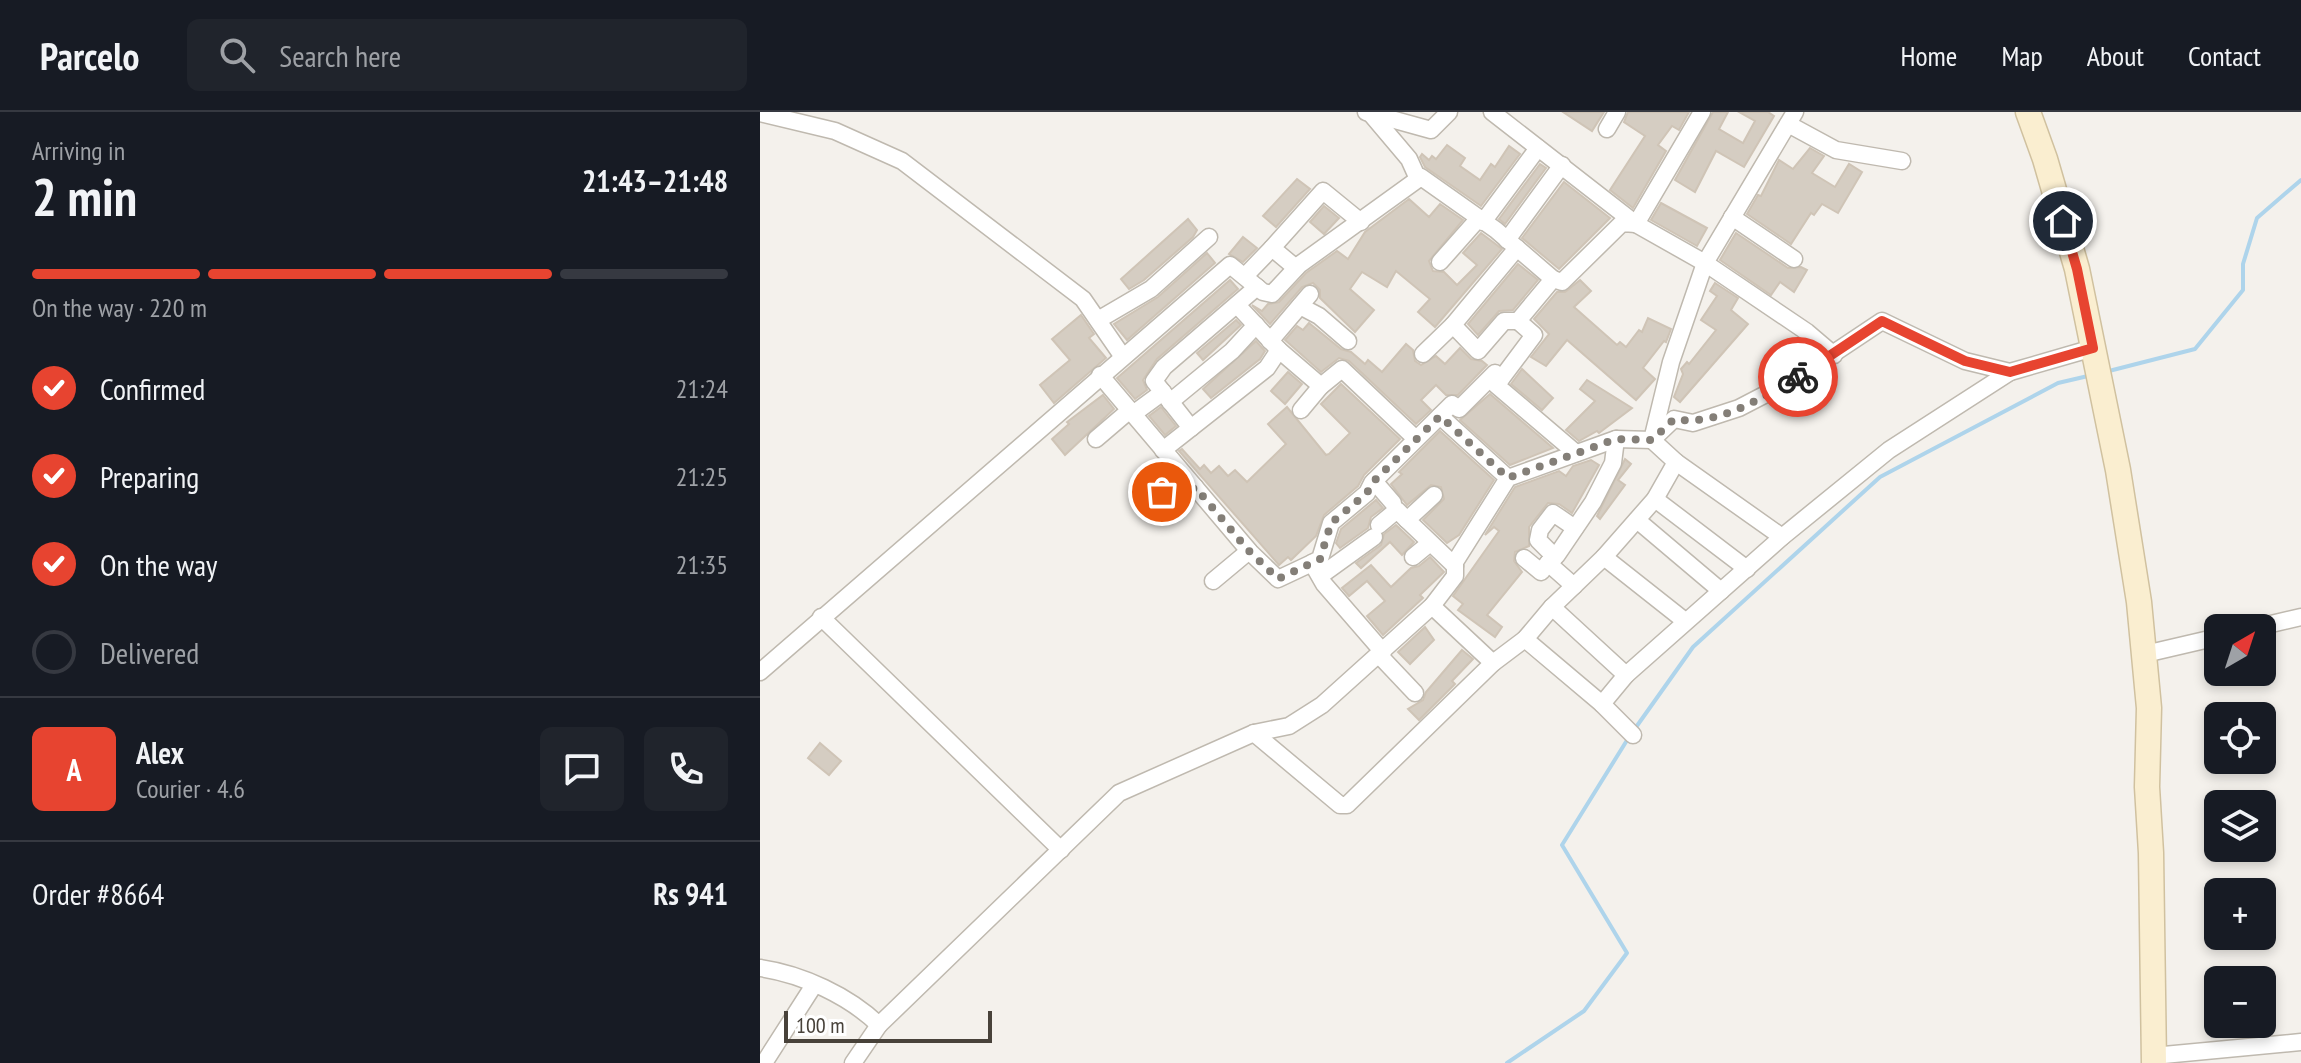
<!DOCTYPE html>
<meta charset="utf-8">
<style>
:root{--surface:#171b24;--page:#20242c;--text:#f1f3f6;--muted:#9ea1a6;--line:#363941;--accent:#e74430}
body{margin:0;font-family:"PT Sans Narrow",sans-serif;background:var(--page);color:var(--text);height:100vh;display:flex;flex-direction:column;font-size:30px;white-space:nowrap}
*{box-sizing:border-box;margin:0}
p{font-size:26px;color:var(--muted)}
.icon{flex:none;width:44px;height:44px;fill:none;stroke:currentColor;stroke-width:2;stroke-linecap:round;stroke-linejoin:round}
.map{position:relative;flex:1;overflow:hidden}
.drawer{display:flex;flex-direction:column;background:var(--surface);width:760px}
.drawer>*{flex:none}
.needle{width:52px;rotate:39deg}
.buttons{position:absolute;left:1444px;top:502px;display:grid;gap:16px}
.buttons a{display:grid;place-items:center;width:72px;height:72px;border-radius:12px;background:var(--surface);box-shadow:0 4px 12px #0003;font-size:40px}
.scale{position:absolute;left:24px;bottom:20px;width:208px;box-sizing:border-box;padding-left:8px;border:4px solid #48423a;border-top:0;font-size:22px;line-height:28px;white-space:nowrap;color:#48423a;-webkit-text-stroke:6px #fff;paint-order:stroke}
.pin{position:absolute;display:grid;place-items:center;width:68px;height:68px;color:#fff;margin:-34px;border:4px solid #fff;border-radius:50%;box-shadow:0 2px 8px #0007}
.courier{position:absolute;display:grid;place-items:center;width:80px;height:80px;margin:-40px;border:6px solid #e74430;border-radius:50%;background:#fff;color:#222;box-shadow:0 2px 10px #0007}
.summary em{font-style:normal;font-weight:700}
.summary div{display:flex;flex-direction:column-reverse}
.summary{display:flex;align-items:center;justify-content:space-between;height:136px;padding:0 32px}
h1{font-size:52px;font-weight:700;line-height:60px}
.bar{display:grid;grid-template-columns:repeat(4,1fr);gap:12px 8px;align-content:center;height:96px;padding:0 32px}
.bar i{height:10px;border-radius:6px;background:var(--line)}
.bar .current{background:var(--accent)}
.bar p{grid-column:span 4}
.line{display:flex;align-items:center;gap:20px;padding:0 32px;border-top:2px solid var(--line)}
.line div{flex:1}
.round{display:grid;place-items:center;flex:none;width:84px;height:84px;border-radius:12px;background:var(--page)}
ol{padding:0 32px;list-style:none}
li{display:flex;align-items:center;gap:24px;height:88px}
li p{margin-inline-start:auto}
li .icon{padding:8px;border-radius:50%;background:var(--accent);color:#fff;stroke-width:4}
li:last-child{color:var(--muted)}
li i{width:44px;height:44px;border:4px solid var(--line);border-radius:50%}
header{display:flex;align-items:center;gap:48px;box-sizing:border-box;height:112px;padding:0 40px;background:var(--surface);border-bottom:2px solid var(--line)}
header strong{font-size:38px}
nav{display:flex;gap:44px;margin-inline-start:auto;font-size:28px}
.search{width:560px;height:72px;background:var(--page);display:flex;align-items:center;gap:20px;box-sizing:border-box;padding:0 28px;border-radius:12px;color:var(--muted);font-size:30px}
main{display:flex;flex:1;min-height:0}
.map>svg:first-child{display:block}
</style>
<header>
<strong>Parcelo</strong>
<div class="search"><svg class="icon" aria-label="search" viewBox="0 0 24 24"><circle cx="10" cy="10" r="6"/><path d="M15 15l6 6"/></svg>Search here</div>
<nav><a>Home</a><a>Map</a><a>About</a><a>Contact</a></nav>
</header>
<main>
<section class="drawer">
<div class="summary"><div><h1>2 min</h1><p>Arriving in</p></div><em>21:43–21:48</em></div>
<div class="bar"><i class="current"></i><i class="current"></i><i class="current"></i><i></i><p>On the way · 220 m</p></div>
<ol>
<li><svg class="icon" aria-label="check" viewBox="0 0 24 24"><path d="M5 12l5 5 9-10"/></svg>Confirmed<p>21:24</p></li>
<li><svg class="icon" aria-label="check" viewBox="0 0 24 24"><path d="M5 12l5 5 9-10"/></svg>Preparing<p>21:25</p></li>
<li><svg class="icon" aria-label="check" viewBox="0 0 24 24"><path d="M5 12l5 5 9-10"/></svg>On the way<p>21:35</p></li>
<li><i></i>Delivered</li>
</ol>
<div class="line" style="height:144px"><b class="round" style="background:var(--accent);color:#fff">A</b><div><b>Alex</b><p>Courier · 4.6</p></div><a class="round"><svg class="icon" aria-label="chat" viewBox="0 0 24 24"><path d="M4 5h16v11H9l-5 4z"/></svg></a><a class="round"><svg class="icon" aria-label="phone" viewBox="0 0 24 24"><path d="M5 4h4l2 5-3 2q2 4 5 5l2-3 5 2v4C11 20 4 13 5 4z"/></svg></a></div>
<div class="line" style="height:104px"><div>Order #8664</div><b>Rs 941</b></div>
</section>
<div class="map">
<svg width="1541" height="951" viewBox="0 0 1541 951">
<rect width="100%" height="100%" fill="#f4f1ec"/>
<g fill="none" stroke-linecap="round" stroke-linejoin="round">
<!-- stream -->
<g stroke="#aed4eb" stroke-width="4">
<polyline points="1345,260 1435,237 1483,178 1483,152 1497,106 1541,68"/>
<polyline points="874,618 933,535 1120,365 1298,271 1328,264"/>
<polyline points="747,951 824,899 867,841 802,733 869,625"/>
</g>
</g>
<!-- building -->
<g fill="#d5cdc2" stroke="#cfc4b6" stroke-width="2">
<polygon points="803,0 844,0 832,19"/>
<polygon points="868,0 929,0 919,18 912,14 898,33 906,39 873,96 850,78 885,24 864,10"/>
<polygon points="953,0 968,0 959,17 983,31 995,9 979,0 1008,0 1014,4 984,55 956,39 935,80 915,68"/>
<polygon points="687,33 705,46 700,54 720,68 731,52 735,55 749,34 760,42 721,94 665,55 660,45 662,42 669,48 672,44 676,47"/>
<polygon points="1050,36 1064,44 1052,61 1075,75 1089,52 1102,60 1078,101 1062,92 1054,103 1051,101 1031,132 987,102 998,83 1001,84 1019,48 1033,57"/>
<polygon points="780,52 786,56 745,112 739,107"/>
<polygon points="537,67 550,77 516,115 503,104"/>
<polygon points="804,70 850,106 799,157 762,126"/>
<polygon points="649,87 669,105 680,92 703,108 669,149 673,159 684,160 697,173 717,153 703,141 721,121 742,137 675,215 658,200 670,187 636,159 627,175 602,160 590,177 614,198 595,220 560,186 560,178 553,171 542,175 510,212 492,193 502,199 508,192 519,190 546,161 577,139 588,147 605,120"/>
<polygon points="901,91 947,116 937,134 891,108"/>
<polygon points="564,94 579,106 564,122 550,110"/>
<polygon points="428,107 437,118 433,125 384,168 369,177 361,167"/>
<polygon points="976,121 1028,156 1041,155 1047,158 1034,180 1020,170 1011,183 960,148"/>
<polygon points="483,125 497,136 483,150 469,142"/>
<polygon points="447,141 455,151 367,228 354,212 398,185"/>
<polygon points="758,152 778,168 753,198 739,199 718,223 708,212"/>
<polygon points="470,168 478,177 397,247 383,268 387,278 375,287 357,266"/>
<polygon points="820,168 831,179 814,195 857,233 860,230 866,235 879,218 882,220 888,206 911,217 906,230 904,229 883,256 895,267 876,288 807,228 786,254 771,245 789,222 774,207 797,180 805,180"/>
<polygon points="955,171 978,186 971,198 988,212 920,290 914,285 923,262 921,257 927,250 929,252 956,218 941,208 957,184 950,179"/>
<polygon points="321,203 334,222 329,226 346,246 294,291 280,273 310,248 292,227"/>
<polygon points="476,208 481,213 443,248 437,241"/>
<polygon points="549,211 581,237 591,240 605,252 608,248 622,260 646,232 653,238 655,249 661,253 676,244 685,252 700,236 711,247 722,249 727,253 698,283 686,283 676,273 661,288 671,298 656,312 589,249 579,246 561,260 525,228 537,214 543,218"/>
<polygon points="496,229 505,239 500,247 451,286 443,277"/>
<polygon points="762,257 793,286 782,298 751,272"/>
<polygon points="528,260 542,272 525,292 511,279"/>
<polygon points="827,268 872,296 839,321 837,319 819,329 806,318 835,289 820,277"/>
<polygon points="581,272 640,327 604,363 598,374 564,403 556,424 531,448 528,445 519,453 419,339 422,337 440,357 444,353 451,361 459,354 468,364 475,358 487,370 526,332 508,312 527,295 566,343 569,342 590,321 561,292"/>
<polygon points="730,282 793,336 750,353 700,308"/>
<polygon points="343,283 354,297 305,343 292,327 309,312 307,310"/>
<polygon points="401,295 416,314 405,323 389,304"/>
<polygon points="680,319 734,368 699,423 687,431 663,408 684,387 681,375 671,373 647,393 631,372 642,362 639,360"/>
<polygon points="865,347 871,352 858,368 865,373 840,407 837,404"/>
<polygon points="831,348 839,353 812,401 799,392 788,391 769,415 769,434 755,440 754,449 762,460 727,503 742,515 735,525 698,498 703,492 693,484 739,419 734,415 725,423 755,375 799,359 806,364 813,354"/>
<polygon points="616,388 623,396 611,405 608,416 580,436 576,431 581,417"/>
<polygon points="636,413 654,430 642,443 630,430 601,456 596,451 621,433 624,422"/>
<polygon points="670,445 684,460 660,483 663,486 623,523 607,504 625,489 607,469 589,484 582,476 611,453 631,475 651,456 659,454"/>
<polygon points="665,515 674,528 650,552 638,540"/>
<polygon points="702,538 713,547 692,569 695,572 659,608 648,597 663,588 666,580"/>
<polygon points="60,631 81,649 69,663 48,646"/>
</g>
<g fill="none" stroke-linecap="round" stroke-linejoin="round">
<defs>
<g id="street">
<polyline points="606,0 671,18 689,0"/>
<polyline points="732,0 876,112 945,151 1047,220 1074,243"/>
<polyline points="0,1 75,19 142,49 323,187 363,245"/>
<polyline points="611,2 649,47 658,67"/>
<polyline points="1028,12 1076,38 1142,49"/>
<polyline points="847,17 857,0"/>
<polyline points="972,105 1034,147"/>
<polyline points="723,110 778,36"/>
<polyline points="747,128 802,53"/>
<polyline points="757,136 693,213 718,239 744,209 758,209"/>
<polyline points="680,150 719,106"/>
<polyline points="536,156 512,136 563,79 601,110"/>
<polyline points="485,164 512,136"/>
<polyline points="477,193 519,238"/>
<polyline points="540,194 559,204 588,229"/>
<polyline points="338,208 391,177 449,125"/>
<polyline points="510,229 550,182"/>
<polyline points="663,242 693,213"/>
<polyline points="340,263 490,440 518,467 552,451 564,472 623,540"/>
<polyline points="741,267 736,273 816,341"/>
<polyline points="410,290 472,239 496,213"/>
<polyline points="541,298 561,274"/>
<polyline points="373,302 403,280"/>
<polyline points="680,304 748,366"/>
<polyline points="431,316 394,269 404,255 497,175"/>
<polyline points="336,327 370,298"/>
<polyline points="403,338 507,256 519,238 561,274 582,257 656,327"/>
<polyline points="411,347 390,367 414,393 435,375"/>
<polyline points="916,350 1022,425"/>
<polyline points="614,369 633,391"/>
<polyline points="674,383 647,408 695,454"/>
<polyline points="895,387 987,457"/>
<polyline points="877,408 961,479"/>
<polyline points="619,413 637,398 647,408"/>
<polyline points="653,445 670,431"/>
<polyline points="795,445 778,428 780,418 793,401 815,416"/>
<polyline points="844,445 925,509"/>
<polyline points="764,446 781,460 788,451"/>
<polyline points="552,451 560,447 571,411 607,381 612,371 692,292 699,297 735,261 741,267 774,223 758,209 793,167 802,170 862,111 876,112 942,0"/>
<polyline points="560,464 614,425"/>
<polyline points="453,469 489,439"/>
<polyline points="814,474 788,451 797,443 833,390 853,351 856,327"/>
<polyline points="672,494 733,551"/>
<polyline points="792,495 866,563"/>
<polyline points="61,505 301,738"/>
<polyline points="1494,516 1541,505"/>
<polyline points="765,527 842,592"/>
<polyline points="1385,542 1458,525"/>
<polyline points="619,543 655,581"/>
<polyline points="0,560 470,153 503,180 512,182 539,153 661,65 736,118 793,167"/>
<polyline points="494,621 580,693 587,693 733,551 765,527 792,495 844,445 895,387 916,350 892,328 911,250 945,151 1035,0"/>
<polyline points="873,623 842,592 866,563 1022,425 1129,338 1250,260"/>
<path d="M0 856C42 862 89 884 119 913L359 681 494 621 529 614 562 593 672 494 695 464V450L748 366 856 327 892 328 914 307 933 311 979 296 1035 267 1122 209 1205 249 1250 260 1333 236"/>
<polyline points="1393,944 1541,930"/>
<polyline points="4,951 54,873"/>
<polyline points="93,951 119,913"/>
</g>
<polyline id="secondary" points="1268,0 1285,47 1317,157 1358,358 1379,490 1389,596 1387,675 1391,741 1394,951"/>
</defs>
<!-- street casing -->
<use href="#street" stroke="#bfb9af" stroke-width="19"/>
<!-- secondary casing -->
<use href="#secondary" stroke="#d0c19f" stroke-width="27"/>
<!-- street -->
<use href="#street" stroke="#fff" stroke-width="16"/>
<!-- secondary -->
<use href="#secondary" stroke="#faeed0" stroke-width="24"/>
</g>
<g fill="none" stroke-linecap="round" stroke-linejoin="round">
<!-- done -->
<path stroke="#847f78" stroke-width="8" stroke-dasharray="0 14.4" d="M402 380 414 393 435 375 489 439 518 467 560 447 571 411 607 381 612 371 680 304 748 366 856 327 892 328 914 307C956 315 1002 286 1038 265"/>
<!-- route -->
<polyline stroke="#e74430" stroke-width="10" points="1038,265 1122,209 1205,249 1250,260 1333,236 1317,157 1303,109"/>
</g>
</svg>
<div class="buttons">
<a><svg class="needle" viewBox="-14 -14 28 28"><path d="M0-13l5 13h-10z" fill="#e53935"/><path d="M0 13l5-13h-10z" fill="#9ea1a6"/></svg></a>
<a><svg class="icon" aria-label="locate" viewBox="0 0 24 24"><circle cx="12" cy="12" r="6"/><path d="M12 2v4M12 18v4M2 12h4M18 12h4"/></svg></a>
<a><svg class="icon" aria-label="layers" viewBox="0 0 24 24"><path d="M12 4l9 5-9 5-9-5zM3 14l9 5 9-5"/></svg></a>
<a>+</a>
<a>−</a>
</div>
<div class="scale">100 m</div>
<div class="pin" style="left:402px;top:380px;background:#ea580c"><svg class="icon" aria-label="bag" viewBox="0 0 24 24"><path d="M5 8h14l-1 12H6zM9 8a3 3 0 0 1 6 0"/></svg></div>
<div class="pin" style="left:1303px;top:109px;background:#1f2937"><svg class="icon" aria-label="home" viewBox="0 0 24 24"><path d="M3 11l9-7 9 7M6 9v11h12V9"/></svg></div>
<div class="courier" style="left:1038px;top:265px"><svg class="icon" aria-label="bike" viewBox="0 0 24 24"><circle cx="6" cy="16" r="4"/><circle cx="18" cy="16" r="4"/><path d="M6 16l4-8h5l3 8M10 8l3 8H6M13 5h3"/></svg></div>
</div>
</main>
